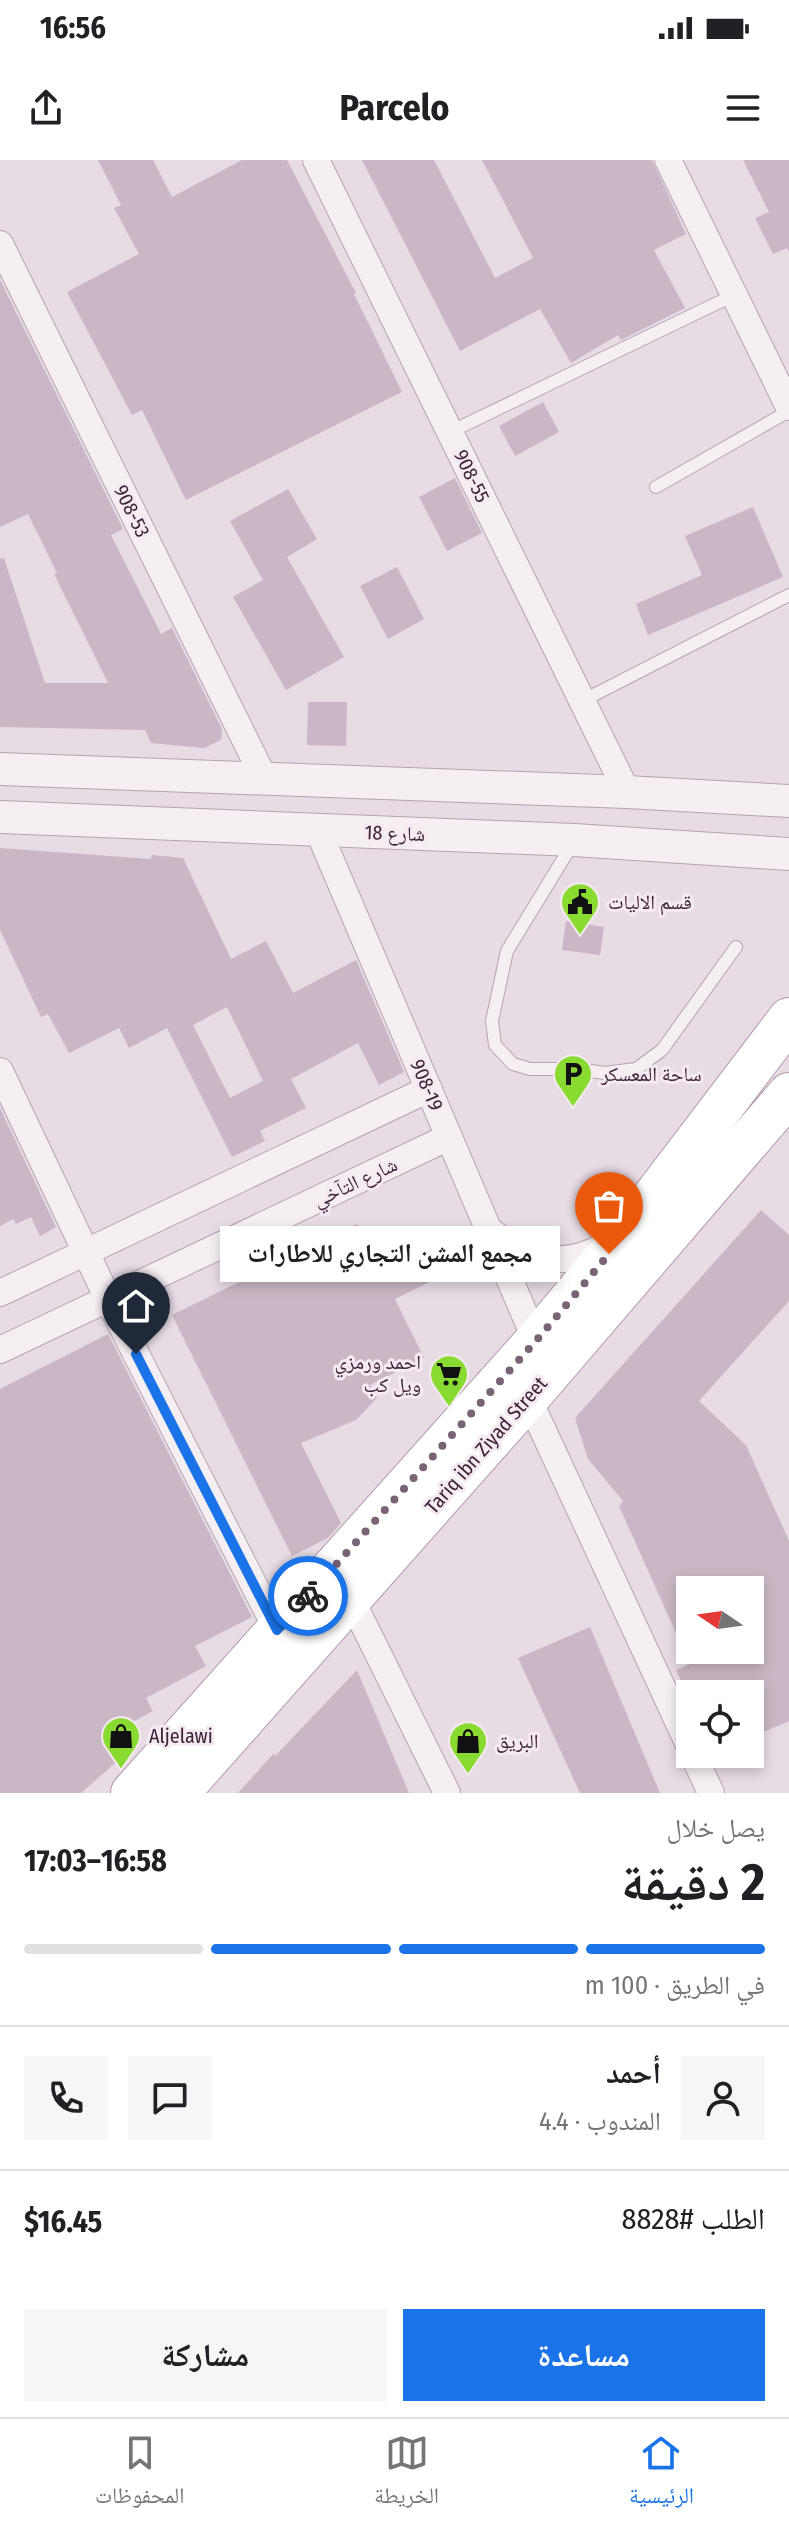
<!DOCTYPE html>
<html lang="ar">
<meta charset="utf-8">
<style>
:root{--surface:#fff;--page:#f6f6f6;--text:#202124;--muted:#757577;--line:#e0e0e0;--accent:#1a73e8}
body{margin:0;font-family:"Fira Sans Condensed","Noto Naskh Arabic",sans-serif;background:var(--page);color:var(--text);direction:rtl;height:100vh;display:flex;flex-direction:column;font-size:30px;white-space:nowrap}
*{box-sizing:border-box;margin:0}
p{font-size:26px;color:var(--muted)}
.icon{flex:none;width:44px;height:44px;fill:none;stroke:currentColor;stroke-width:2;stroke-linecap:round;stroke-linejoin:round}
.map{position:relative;height:1633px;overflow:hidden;direction:ltr}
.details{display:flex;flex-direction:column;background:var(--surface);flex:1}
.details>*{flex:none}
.needle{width:52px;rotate:283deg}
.tools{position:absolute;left:676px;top:1416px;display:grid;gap:16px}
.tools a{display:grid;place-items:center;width:88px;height:88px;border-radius:0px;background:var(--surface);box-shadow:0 4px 12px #0003;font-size:40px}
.pin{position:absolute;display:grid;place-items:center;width:68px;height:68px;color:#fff;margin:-82px -34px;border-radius:50% 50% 50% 0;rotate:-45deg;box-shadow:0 0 8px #0007}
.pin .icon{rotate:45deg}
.courier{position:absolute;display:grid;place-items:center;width:80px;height:80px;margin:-40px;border:6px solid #1a73e8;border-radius:50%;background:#fff;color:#222;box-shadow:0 2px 10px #0007}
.bubble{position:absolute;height:56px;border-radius:0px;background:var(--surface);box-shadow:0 4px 12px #0003;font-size:26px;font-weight:700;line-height:56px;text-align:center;direction:rtl}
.overview em{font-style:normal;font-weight:700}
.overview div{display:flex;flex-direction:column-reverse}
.overview{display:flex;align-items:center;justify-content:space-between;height:136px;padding:0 24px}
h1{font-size:52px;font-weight:700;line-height:60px}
.bar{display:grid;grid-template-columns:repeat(4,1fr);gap:12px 8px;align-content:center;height:96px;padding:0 24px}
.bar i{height:10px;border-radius:6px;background:var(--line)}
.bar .current{background:var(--accent)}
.bar p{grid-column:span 4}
.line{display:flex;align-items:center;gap:20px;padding:0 24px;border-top:2px solid var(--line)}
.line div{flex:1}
.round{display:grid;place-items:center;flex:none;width:84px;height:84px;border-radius:0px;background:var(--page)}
.action{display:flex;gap:16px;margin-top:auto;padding:16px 24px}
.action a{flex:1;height:92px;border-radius:0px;background:var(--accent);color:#fff;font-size:32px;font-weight:700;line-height:92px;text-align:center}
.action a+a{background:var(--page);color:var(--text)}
.status{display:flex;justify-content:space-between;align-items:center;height:56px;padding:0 40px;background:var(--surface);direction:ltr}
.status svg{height:22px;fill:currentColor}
header{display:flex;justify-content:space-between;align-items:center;height:104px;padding:0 24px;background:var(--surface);font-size:36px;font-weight:700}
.menu{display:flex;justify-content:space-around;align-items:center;height:112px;border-top:2px solid var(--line);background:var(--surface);font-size:22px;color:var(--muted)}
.menu a{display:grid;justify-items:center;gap:4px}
.menu .current{color:var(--accent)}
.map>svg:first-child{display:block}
</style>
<div class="status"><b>16:56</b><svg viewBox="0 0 49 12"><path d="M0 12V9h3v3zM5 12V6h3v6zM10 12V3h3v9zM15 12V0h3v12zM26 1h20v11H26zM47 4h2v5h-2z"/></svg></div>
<header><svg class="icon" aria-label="menu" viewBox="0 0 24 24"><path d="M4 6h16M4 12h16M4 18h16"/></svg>Parcelo<svg class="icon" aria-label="share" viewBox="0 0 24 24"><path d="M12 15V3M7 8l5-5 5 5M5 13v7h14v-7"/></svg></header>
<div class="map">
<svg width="789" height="1633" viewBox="0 0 789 1633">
<rect width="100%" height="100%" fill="#e7dbe4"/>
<!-- building -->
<g fill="#cab7c5" fill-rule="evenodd">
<polygon points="98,0 153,0 172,37 242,0 287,0 356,133 354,134 402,232 186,340 142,250 132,255 67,132 139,94 114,48 121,45"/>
<polygon points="362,0 434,0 495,118 533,98 482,0 652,0 686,74 654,90 685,148 621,180 618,175 571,203 540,149 460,191"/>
<polygon points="743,0 789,0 789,92 787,88 773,94 755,58 769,52"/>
<polygon points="0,120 123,369 111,375 161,474 172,468 222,569 221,580 204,588 151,583 145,570 0,567 0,399 4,398 45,523 108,523 54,414 57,413 28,354 0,367"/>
<polygon points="543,242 559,272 515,296 499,266"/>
<polygon points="455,318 482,373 447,391 419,337"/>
<polygon points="288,329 317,379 287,397 344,497 286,530 233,437 263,420 230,361"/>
<polygon points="753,347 783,417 648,475 636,444 702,415 685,376"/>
<polygon points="397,407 424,459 388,479 360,426"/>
<polygon points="308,542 347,542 346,586 307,585"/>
<path d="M0 688 151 699 152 695 183 698 231 799 266 781 293 833 356 800 404 912 379 925 358 883 291 919 306 948 260 971 265 981 232 997 167 868 129 888 119 868 69 893 48 854 41 857 0 770ZM227 847 263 921 230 938 193 865Z"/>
<polygon points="566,761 604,767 600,795 562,790"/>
<polygon points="0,948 56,1067 40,1076 31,1057 16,1064 13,1059 0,1066"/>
<path d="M761 1050 789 1075V1141L699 1241 746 1285 789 1381V1561L750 1578V1534H687L676 1510 690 1504 619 1346 623 1341 588 1299 575 1258ZM690 1430H750V1490H722L690 1504Z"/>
<polygon points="357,1064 380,1110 444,1079 458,1108 395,1139 424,1198 370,1225 377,1238 356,1260 301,1283 341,1363 328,1378 292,1396 172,1155"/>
<polygon points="108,1174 252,1457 195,1486 206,1506 146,1538 153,1551 112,1573 123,1596 81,1633 0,1633 0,1229"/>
<polygon points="590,1467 660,1633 580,1633 518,1498"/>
<polygon points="357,1510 409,1633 238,1633 274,1593 275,1596"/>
</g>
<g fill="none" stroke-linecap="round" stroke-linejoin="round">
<defs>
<g id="service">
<polyline points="450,272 734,135"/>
<polyline points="656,327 789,251"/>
<polyline points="582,541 789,435"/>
<polyline points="573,683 507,791 492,861 495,885 513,904 530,909 578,909 604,913 636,909 662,890 736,787"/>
</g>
<g id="minor">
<polyline points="316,0 627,632"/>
<polyline points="668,0 789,247"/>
<polyline points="0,84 264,618"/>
<polyline points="318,670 536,1181"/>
<polyline points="0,911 108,1139 277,1470"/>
<path d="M489 1070C530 1102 565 1110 610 1083"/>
<polyline points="0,1133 429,929"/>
<polyline points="0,1190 449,977"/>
<polyline points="528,1238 690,1587"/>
<polyline points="351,1439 447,1633"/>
<polyline points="693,1594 711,1633"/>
</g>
<g id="tertiary">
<polyline points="0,609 627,632 789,641"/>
<polyline points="0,657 574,680 789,694"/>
</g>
<g id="primary">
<polyline points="132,1633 536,1181 627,1072 789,859"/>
<polyline points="178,1633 528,1238 789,934"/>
</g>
</defs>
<!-- service casing -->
<use href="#service" stroke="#b4a4b0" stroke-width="14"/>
<!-- minor casing -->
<use href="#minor" stroke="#b4a4b0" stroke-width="28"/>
<!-- tertiary casing -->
<use href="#tertiary" stroke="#b4a4b0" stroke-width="34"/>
<!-- primary casing -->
<use href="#primary" stroke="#b499ae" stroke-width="44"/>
<!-- service -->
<use href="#service" stroke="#f5eef3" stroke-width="12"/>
<!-- minor -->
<use href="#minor" stroke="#f5eef3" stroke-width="26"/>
<!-- tertiary -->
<use href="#tertiary" stroke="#f5eef3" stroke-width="32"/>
<!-- primary -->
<use href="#primary" stroke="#fff" stroke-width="42"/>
</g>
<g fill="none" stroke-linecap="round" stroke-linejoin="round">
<!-- done -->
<polyline stroke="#796374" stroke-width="8" stroke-dasharray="0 14.4" points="308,1436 536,1181 609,1094"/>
<!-- route -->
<polyline stroke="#1a73e8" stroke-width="10" points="136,1194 277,1470 308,1436"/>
</g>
<!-- icons -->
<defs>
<symbol id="civic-pin" viewBox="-11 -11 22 30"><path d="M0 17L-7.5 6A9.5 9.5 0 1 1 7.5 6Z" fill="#8adb31" stroke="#f5eaf2"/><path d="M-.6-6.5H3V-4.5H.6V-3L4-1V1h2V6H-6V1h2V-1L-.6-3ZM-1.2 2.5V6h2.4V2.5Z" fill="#111"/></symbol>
<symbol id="parking-pin" viewBox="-11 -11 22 30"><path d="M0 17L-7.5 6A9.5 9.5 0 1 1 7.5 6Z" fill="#8adb31" stroke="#f5eaf2"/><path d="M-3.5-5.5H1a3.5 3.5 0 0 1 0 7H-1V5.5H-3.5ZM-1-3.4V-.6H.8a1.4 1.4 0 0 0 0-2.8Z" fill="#111"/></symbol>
<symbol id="supermarket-pin" viewBox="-11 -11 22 30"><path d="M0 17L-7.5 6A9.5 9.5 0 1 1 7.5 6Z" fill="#8adb31" stroke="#f5eaf2"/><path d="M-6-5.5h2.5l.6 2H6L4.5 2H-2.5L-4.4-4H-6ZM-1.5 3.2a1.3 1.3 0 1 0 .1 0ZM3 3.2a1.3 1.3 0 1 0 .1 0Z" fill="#111"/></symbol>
<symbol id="shop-pin" viewBox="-11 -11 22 30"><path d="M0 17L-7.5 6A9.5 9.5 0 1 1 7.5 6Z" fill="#8adb31" stroke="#f5eaf2"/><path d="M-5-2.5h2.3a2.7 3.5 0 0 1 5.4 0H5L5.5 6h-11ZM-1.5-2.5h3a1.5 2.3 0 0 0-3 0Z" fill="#111"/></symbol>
</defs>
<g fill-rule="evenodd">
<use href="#civic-pin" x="558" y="720" width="44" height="60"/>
<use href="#parking-pin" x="551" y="892" width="44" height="60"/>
<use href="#supermarket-pin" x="427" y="1192" width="44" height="60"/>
<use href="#shop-pin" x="99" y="1554" width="44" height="60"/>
<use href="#shop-pin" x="446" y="1559" width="44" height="60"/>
</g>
<g text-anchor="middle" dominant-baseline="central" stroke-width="6" stroke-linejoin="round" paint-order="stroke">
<!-- street labels -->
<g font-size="20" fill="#3e2337" stroke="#f5eaf2">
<text transform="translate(472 316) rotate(64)">908-55</text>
<text transform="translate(132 351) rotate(64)">908-53</text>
<text transform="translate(395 673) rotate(2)">شارع 18</text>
<text transform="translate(427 925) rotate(67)">908-19</text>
<text transform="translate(355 1022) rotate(-25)">شارع التآخي</text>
<text transform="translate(486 1285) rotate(-49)">Tariq ibn Ziyad Street</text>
</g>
<!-- poi labels -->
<g font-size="20" fill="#3e2337" stroke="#f5eaf2" text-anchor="start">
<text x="608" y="742">قسم الاليات</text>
<text x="601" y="914">ساحة المعسكر</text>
<text x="421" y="1202" text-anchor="end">احمد ورمزي<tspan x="421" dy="23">ويل كب</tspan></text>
<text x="149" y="1576">Aljelawi</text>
<text x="496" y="1581">البريق</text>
</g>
</g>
</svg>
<div class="tools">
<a><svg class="needle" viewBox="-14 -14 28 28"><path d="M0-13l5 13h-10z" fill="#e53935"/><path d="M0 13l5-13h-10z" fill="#757577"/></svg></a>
<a><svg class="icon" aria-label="locate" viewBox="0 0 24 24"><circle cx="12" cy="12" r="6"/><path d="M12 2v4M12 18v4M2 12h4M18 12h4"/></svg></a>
</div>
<div class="pin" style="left:609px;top:1094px;background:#ea580c"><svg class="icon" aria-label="bag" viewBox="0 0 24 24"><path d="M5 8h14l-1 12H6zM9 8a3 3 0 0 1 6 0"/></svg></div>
<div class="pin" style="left:136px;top:1194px;background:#1f2937"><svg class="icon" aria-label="home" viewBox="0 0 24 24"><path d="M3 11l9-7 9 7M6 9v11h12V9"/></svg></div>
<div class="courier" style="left:308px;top:1436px"><svg class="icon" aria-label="bike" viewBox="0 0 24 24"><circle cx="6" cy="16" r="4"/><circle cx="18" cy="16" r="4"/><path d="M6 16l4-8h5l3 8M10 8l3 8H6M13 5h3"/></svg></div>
<div class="bubble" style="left:220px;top:1066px;width:340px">مجمع المشن التجاري للاطارات</div>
</div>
<section class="details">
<div class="overview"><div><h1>2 دقيقة</h1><p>يصل خلال</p></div><em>16:58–17:03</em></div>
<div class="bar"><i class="current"></i><i class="current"></i><i class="current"></i><i></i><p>في الطريق · 100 m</p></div>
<div class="line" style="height:144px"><a class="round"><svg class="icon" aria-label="person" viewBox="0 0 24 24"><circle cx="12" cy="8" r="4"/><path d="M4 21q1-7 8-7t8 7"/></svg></a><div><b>أحمد</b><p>المندوب · 4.4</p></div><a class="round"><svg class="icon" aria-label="chat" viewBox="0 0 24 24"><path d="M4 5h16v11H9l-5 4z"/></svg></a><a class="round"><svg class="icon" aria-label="phone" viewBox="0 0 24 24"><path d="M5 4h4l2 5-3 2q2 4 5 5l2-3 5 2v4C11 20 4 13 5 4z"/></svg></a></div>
<div class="line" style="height:104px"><div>الطلب #8828</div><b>$16.45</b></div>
<div class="action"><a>مساعدة</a><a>مشاركة</a></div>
</section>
<nav class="menu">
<a class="current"><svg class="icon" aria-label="home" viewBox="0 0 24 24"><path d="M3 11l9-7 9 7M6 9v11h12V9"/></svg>الرئيسية</a>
<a><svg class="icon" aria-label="map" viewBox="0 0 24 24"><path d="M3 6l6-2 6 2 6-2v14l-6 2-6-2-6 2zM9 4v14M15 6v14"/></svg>الخريطة</a>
<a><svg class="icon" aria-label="saved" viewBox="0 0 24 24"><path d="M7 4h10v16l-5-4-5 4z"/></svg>المحفوظات</a>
</nav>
